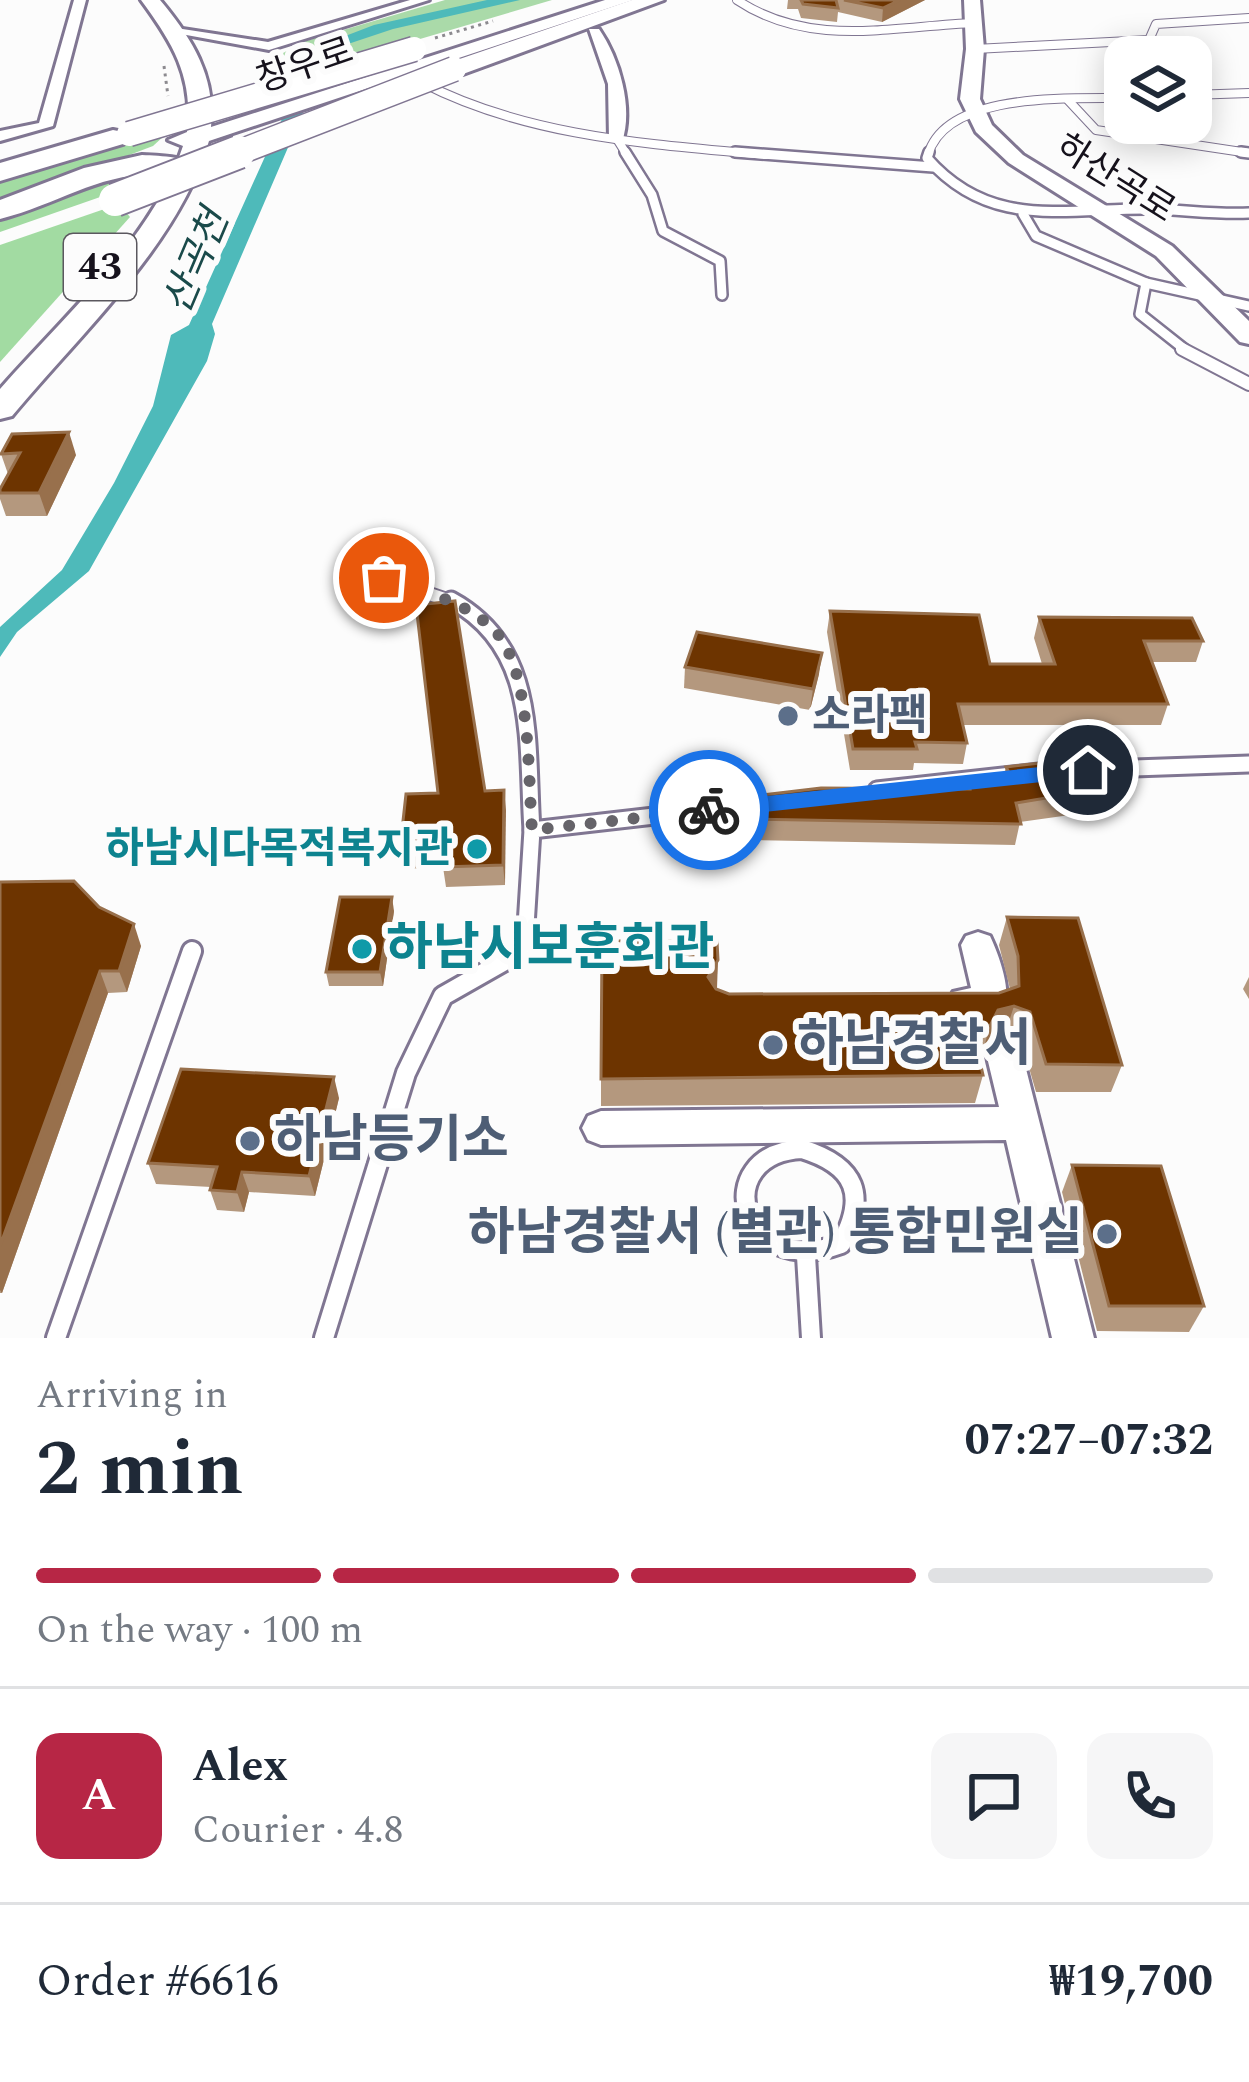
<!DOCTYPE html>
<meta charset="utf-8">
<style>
:root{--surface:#fff;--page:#f6f6f7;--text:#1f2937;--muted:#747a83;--line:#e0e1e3;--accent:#b72645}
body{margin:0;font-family:Spectral,"Noto Sans KR",serif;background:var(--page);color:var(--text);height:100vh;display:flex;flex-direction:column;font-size:45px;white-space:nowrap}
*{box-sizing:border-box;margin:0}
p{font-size:39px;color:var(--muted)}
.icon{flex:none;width:66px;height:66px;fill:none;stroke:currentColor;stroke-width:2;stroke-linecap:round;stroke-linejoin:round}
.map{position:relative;height:1338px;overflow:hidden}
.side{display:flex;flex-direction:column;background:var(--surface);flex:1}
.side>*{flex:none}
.controls{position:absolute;left:1104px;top:36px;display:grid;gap:24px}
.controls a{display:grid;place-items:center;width:108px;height:108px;border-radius:24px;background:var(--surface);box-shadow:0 6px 30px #0003;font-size:60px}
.pin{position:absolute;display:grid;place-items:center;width:102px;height:102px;color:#fff;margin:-51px;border:6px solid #fff;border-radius:50%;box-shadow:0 3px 12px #0007}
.courier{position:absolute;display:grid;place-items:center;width:120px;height:120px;margin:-60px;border:9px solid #1a73e8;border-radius:50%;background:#fff;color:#222;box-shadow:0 3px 15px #0007}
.overview em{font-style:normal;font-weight:700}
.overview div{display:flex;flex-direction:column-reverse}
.overview{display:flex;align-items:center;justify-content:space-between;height:204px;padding:0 36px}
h1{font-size:78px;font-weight:700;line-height:90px}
.bar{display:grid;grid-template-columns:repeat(4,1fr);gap:18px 12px;align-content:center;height:144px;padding:0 36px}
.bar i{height:15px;border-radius:9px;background:var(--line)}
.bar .on{background:var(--accent)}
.bar p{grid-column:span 4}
.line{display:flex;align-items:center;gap:30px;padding:0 36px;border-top:3px solid var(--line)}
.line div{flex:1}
.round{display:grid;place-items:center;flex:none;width:126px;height:126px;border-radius:24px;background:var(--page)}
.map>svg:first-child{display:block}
</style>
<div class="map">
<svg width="1249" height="1338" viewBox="0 0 1249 1338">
<rect width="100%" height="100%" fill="#fcfcfc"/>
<!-- green -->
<polygon fill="#aadaa9" points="445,0 552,0 257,87 283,53 306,41"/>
<!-- forest -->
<g fill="#a2dba2">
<polygon points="165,135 153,146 0,204 0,175 45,160"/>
<polygon points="139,168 146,181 0,232 0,215"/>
<polygon points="119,204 130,217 0,362 0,245"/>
</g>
<!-- water -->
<polygon fill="#4ebaba" points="487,0 520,0 393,29 330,50 212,324 215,334 207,361 89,571 17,632 0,657 0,627 62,570 114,483 153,406 171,335 189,325 314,48 374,25"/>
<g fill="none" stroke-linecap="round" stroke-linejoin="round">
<defs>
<g id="lane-far4">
<path d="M737 0C810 49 893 26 975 23"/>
<polyline points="975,49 1149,40 1156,24 1249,18"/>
<path d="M421 82C527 137 649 144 766 155"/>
<polyline points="1191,95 1249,93"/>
<polyline points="1068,100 1096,130 1249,153"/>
<polyline points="617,139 627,155"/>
<path d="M928 155C946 91 1071 99 1125 98"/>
</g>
<g id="lane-far3">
<polyline points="625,152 652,195 663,231 720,261 722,295"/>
<polyline points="735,152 933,167"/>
<path d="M929 152 927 158C989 229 1061 209 1146 209 1180 209 1214 215 1249 213"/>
<polyline points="1241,152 1249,153"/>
<polyline points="1023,214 1036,236 1146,283 1140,314 1188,352"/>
<polyline points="1146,283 1249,306"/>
</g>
<g id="lane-far2">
<polyline points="1182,349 1249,384"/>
<polyline points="347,566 456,603"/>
</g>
<g id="lane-far1">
<path d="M451 600C539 648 526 743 532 830"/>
<polyline points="877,790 1048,771 1249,764"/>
<polyline points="526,926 532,830 759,804"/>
</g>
<g id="lane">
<path d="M802 1149C857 1166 867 1196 841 1244 740 1281 707 1154 802 1149Z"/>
<polyline points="806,1256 811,1338"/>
<polyline points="56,1338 192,951"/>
<polyline points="324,1338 406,1073 443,996 524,950 526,923"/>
</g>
<g id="street">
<polygon points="74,0 86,0 53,126 0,141 0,131 39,123"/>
<polygon points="410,0 429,0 269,50 170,32 176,28 268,42"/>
<path d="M589 29H599C619 58 634 108 622 142L609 139 608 84Z"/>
<path d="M978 932 990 936C999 955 1013 993 1003 1012 986 1018 970 1018 953 1012L948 1002 953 992 971 988 961 945 966 936Z"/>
<polygon points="1004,1038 1017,1042 1022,1053 1094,1338 1052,1338 1006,1140 601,1145 588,1140 582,1128 588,1116 601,1111 999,1107 986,1053 991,1042"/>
</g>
<polygon id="secondary" points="964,0 980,0 984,49 980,99 992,125 1023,155 1172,246 1249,321 1249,344 1240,342 1156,256 1009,163 976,132 960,99 966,49"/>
<path id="primary" d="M141 0H160C191 37 216 76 211 127L605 0H633L209 141C179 244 80 334 12 416L0 419V389C63 317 154 237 183 146L168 140 187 132C194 77 172 42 141 0Z"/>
<g id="highway">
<polygon points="632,0 664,0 463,74 445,74 442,69 445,64"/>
<polygon points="113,130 123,132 127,138 123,144 0,181 0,163"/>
<path d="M142 155C162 156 189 156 203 171L189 179C113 161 70 201 0 219V200L84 168Z"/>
</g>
</defs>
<!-- lane-far4 casing -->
<use href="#lane-far4" stroke="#807692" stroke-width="10"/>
<!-- lane-far3 casing -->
<use href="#lane-far3" stroke="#807692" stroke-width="14"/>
<!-- lane-far2 casing -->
<use href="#lane-far2" stroke="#807692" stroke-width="16"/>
<!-- lane-far1 casing -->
<use href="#lane-far1" stroke="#807692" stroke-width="21"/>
<!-- lane casing -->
<use href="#lane" stroke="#807692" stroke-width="24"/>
<!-- street casing -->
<use href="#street" stroke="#807692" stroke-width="6"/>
<!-- secondary casing -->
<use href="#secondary" stroke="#807692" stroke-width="6"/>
<!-- primary casing -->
<use href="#primary" stroke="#807692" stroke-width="6"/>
<!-- highway casing -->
<use href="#highway" stroke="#807692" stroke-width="6"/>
<!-- path -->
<g stroke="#8c8a8f" stroke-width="3" stroke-dasharray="3 4.5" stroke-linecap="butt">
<polyline points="435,38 493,21"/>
<polyline points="164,66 168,96"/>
</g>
<!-- lane-far4 -->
<use href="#lane-far4" stroke="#fff" stroke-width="8"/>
<!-- lane-far3 -->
<use href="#lane-far3" stroke="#fff" stroke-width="9"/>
<!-- lane-far2 -->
<use href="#lane-far2" stroke="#fff" stroke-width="12"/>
<!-- lane-far1 -->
<use href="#lane-far1" stroke="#fff" stroke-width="15"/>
<!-- lane -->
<use href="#lane" stroke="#fff" stroke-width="18"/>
<!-- street -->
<use href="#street" fill="#fff" fill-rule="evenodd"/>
<!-- secondary -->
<use href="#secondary" fill="#fff" fill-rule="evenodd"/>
<!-- primary -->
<use href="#primary" fill="#fff" fill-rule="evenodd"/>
<!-- highway -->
<use href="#highway" fill="#fff" fill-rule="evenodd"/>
<defs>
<g id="highway-bridge-far1">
<polyline points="129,134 414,49"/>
<polyline points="232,155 454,69"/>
</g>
<polyline id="highway-bridge" points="115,200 239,152"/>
</defs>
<!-- highway-bridge-far1 casing -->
<use href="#highway-bridge-far1" stroke="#807692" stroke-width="27" stroke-linecap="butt"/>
<!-- highway-bridge casing -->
<use href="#highway-bridge" stroke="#807692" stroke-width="36" stroke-linecap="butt"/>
<!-- highway-bridge-far1 -->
<use href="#highway-bridge-far1" stroke="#fff" stroke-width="24"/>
<!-- highway-bridge -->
<use href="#highway-bridge" stroke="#fff" stroke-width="32"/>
</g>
<!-- wall -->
<g fill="#b4987e">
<polygon points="788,0 925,0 882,22 838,12 837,22 801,18 798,9 787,9"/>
<polygon points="1,454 76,455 47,516 6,516 0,499 0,489 8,474"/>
<polygon points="830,611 990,664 1042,664 1034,638 1039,617 1203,641 1196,662 1152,662 1168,704 1161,725 963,725 967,743 963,764 914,763 913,770 850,770 827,632"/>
<polygon points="685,667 819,674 810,710 684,688"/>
<polygon points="1006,767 1076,793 1070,815 1020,822 1015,845 746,840 743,818 745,797 967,789 969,781 1002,781"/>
<polygon points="504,790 505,885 446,887 443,867 403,869 400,848 485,791"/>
<polygon points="0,882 99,907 141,946 127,992 108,993 2,1293 0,1293"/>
<polygon points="394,911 383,986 329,986 326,972"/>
<polygon points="1007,917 1122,1065 1111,1092 1036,1092 1021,1040 1005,1034 990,1038 982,1054 978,1054 983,1075 975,1103 601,1106 601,1079 718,960 716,989 729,994 999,993 1010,989 999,945"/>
<polygon points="1249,977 1249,999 1243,989"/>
<polygon points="339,1098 315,1196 249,1192 244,1212 217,1210 210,1190 211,1187 156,1184 148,1163"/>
<polygon points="1072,1165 1204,1306 1189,1332 1097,1331 1062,1192"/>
</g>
<!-- shaded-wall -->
<g fill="#98704c">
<polygon points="900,0 925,0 882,22 883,8"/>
<polygon points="69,432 76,455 47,516 39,493"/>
<polygon points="822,653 819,674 810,710 813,689"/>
<polygon points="504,790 506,810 505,885 503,865"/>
<polygon points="392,897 394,911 383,986 380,972"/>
<polygon points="134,924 141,946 127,992 119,971"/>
<polygon points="718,960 717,988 706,1005 708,977"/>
<polygon points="100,971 108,993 2,1293 0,1290 0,1246"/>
<polygon points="1014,1006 1005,1034 990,1038 982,1054 990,1026 998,1010"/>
<polygon points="334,1077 339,1098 315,1196 309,1176"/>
<polygon points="242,1172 249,1192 244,1212 237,1192"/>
</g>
<!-- building -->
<g fill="#6d3400" stroke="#98704c" stroke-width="3">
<polygon points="801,0 836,0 838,8 803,4"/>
<polygon points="844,0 900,0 883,8"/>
<polygon points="69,432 39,493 0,493 0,489 20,453 1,454 12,434"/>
<polygon points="455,601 485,791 504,790 503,865 443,867 444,847 400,848 406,794 438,793 416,605"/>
<polygon points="830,611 979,615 990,664 1055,664 1039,617 1192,618 1203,641 1144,641 1168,704 958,704 967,743 915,742 917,749 853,749"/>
<polygon points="697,632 822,653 813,689 685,667"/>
<polygon points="1040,763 1051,783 1075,783 1076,793 1016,803 1021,824 748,819 745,797 821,788 970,789 969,781 1014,782 1006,767"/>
<polygon points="74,881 99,907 134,924 119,971 100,971 0,1246 0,882"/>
<polygon points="340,897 392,897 380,972 326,972"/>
<polygon points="1007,917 1078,918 1122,1065 1046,1064 1030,1012 1014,1006 998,1010 990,1026 972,1026 983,1075 601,1079 602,941 717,941 718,960 708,977 716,989 729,994 999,993 1019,986 1018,956"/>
<polygon points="181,1069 334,1077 309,1176 242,1172 237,1192 210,1190 217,1167 148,1163"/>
<polygon points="1072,1165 1161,1166 1204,1306 1109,1306"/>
</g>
<!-- route -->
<polygon fill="#1a73e8" points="1088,762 1099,770 1088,777 709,818 698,810 709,802"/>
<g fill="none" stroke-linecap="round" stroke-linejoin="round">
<!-- done -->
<path stroke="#66646a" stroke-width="12" stroke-dasharray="0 21.6" d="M384 578C422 591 475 604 500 637 531 680 528 777 532 830L709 810"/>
</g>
<!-- markers -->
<g fill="#5c6f8a" stroke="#fcfcfc" stroke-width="4.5">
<circle cx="788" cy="716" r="12"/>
<circle cx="773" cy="1045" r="12"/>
<circle cx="250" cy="1141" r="12"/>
<circle cx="1107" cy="1234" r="12"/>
</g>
<g fill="#0f9aa8" stroke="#fcfcfc" stroke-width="4.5">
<circle cx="477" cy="849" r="12"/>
<circle cx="362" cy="949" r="12"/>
</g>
<g text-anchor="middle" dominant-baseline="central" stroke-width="12" stroke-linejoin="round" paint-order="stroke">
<!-- far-street labels -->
<g font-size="36" fill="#16121c" stroke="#fcfcfc">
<text transform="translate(305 66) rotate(-19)">창우로</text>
<text transform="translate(1115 179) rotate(32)">하산곡로</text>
</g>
<!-- far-water labels -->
<g font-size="39" font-style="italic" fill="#1a4a4a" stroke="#fcfcfc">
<text transform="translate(197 262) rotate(-67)">산곡천</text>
</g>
<!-- shield labels -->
<rect fill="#fcfcfc" stroke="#5b585f" stroke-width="3" x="64" y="234" width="72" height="66" rx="9"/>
<g font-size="39" font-weight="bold" fill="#16121c">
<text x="100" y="267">43</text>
</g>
<!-- service labels -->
<g font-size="42" font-weight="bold" fill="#4e5e75" stroke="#fcfcfc" text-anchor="start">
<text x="812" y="716">소라팩</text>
</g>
<!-- culture labels -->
<g font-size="42" font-weight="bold" fill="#0d838f" stroke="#fcfcfc" text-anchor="end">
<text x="453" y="849">하남시다목적복지관</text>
</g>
<!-- near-culture labels -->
<g font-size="51" font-weight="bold" fill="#0d838f" stroke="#fcfcfc" text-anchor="start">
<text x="386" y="949">하남시보훈회관</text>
</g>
<!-- near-service labels -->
<g font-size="51" font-weight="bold" fill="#4e5e75" stroke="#fcfcfc" text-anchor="start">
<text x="797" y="1045">하남경찰서</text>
<text x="274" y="1141">하남등기소</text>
<text x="1083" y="1234" text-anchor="end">하남경찰서 (별관) 통합민원실</text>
</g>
</g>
</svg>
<div class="controls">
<a><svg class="icon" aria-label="layers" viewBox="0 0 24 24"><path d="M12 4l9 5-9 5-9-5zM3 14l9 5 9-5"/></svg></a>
</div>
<div class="pin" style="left:384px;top:578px;background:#ea580c"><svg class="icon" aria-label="bag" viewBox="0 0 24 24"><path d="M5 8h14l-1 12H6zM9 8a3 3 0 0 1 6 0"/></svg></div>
<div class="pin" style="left:1088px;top:770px;background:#1f2937"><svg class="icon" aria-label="home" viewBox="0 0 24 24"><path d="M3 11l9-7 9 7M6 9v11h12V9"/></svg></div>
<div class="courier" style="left:709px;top:810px"><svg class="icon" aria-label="bike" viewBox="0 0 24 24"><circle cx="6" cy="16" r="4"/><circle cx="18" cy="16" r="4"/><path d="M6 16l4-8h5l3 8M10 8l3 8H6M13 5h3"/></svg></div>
</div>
<section class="side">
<div class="overview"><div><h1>2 min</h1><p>Arriving in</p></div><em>07:27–07:32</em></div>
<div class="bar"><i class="on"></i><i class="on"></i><i class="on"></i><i></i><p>On the way · 100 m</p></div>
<div class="line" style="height:216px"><b class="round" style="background:var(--accent);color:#fff">A</b><div><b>Alex</b><p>Courier · 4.8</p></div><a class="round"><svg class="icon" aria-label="chat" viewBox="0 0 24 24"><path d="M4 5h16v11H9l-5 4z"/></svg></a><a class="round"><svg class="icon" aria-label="phone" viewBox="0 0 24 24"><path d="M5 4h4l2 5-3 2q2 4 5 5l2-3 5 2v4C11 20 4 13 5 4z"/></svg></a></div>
<div class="line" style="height:156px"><div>Order #6616</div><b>₩19,700</b></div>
</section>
